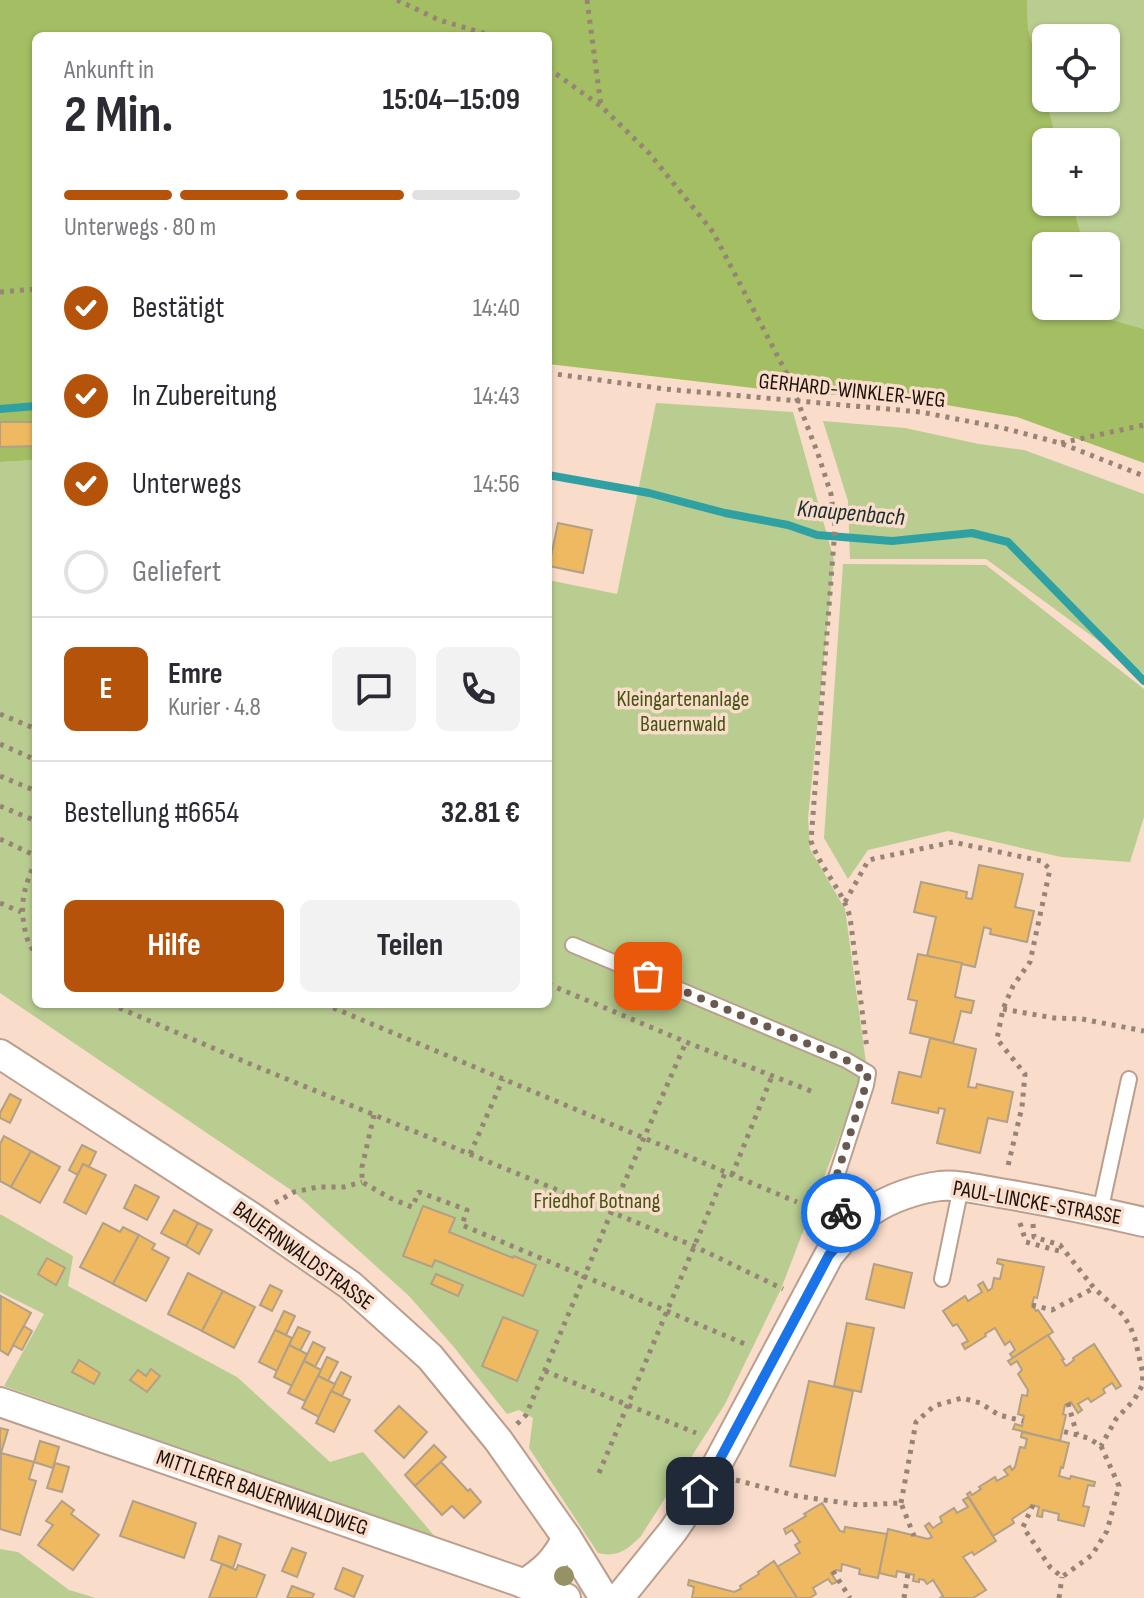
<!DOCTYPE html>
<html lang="de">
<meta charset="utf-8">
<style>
:root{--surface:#fff;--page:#f2f2f3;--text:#2b2b33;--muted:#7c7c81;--line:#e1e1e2;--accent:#b45309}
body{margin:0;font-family:"Sofia Sans Condensed",sans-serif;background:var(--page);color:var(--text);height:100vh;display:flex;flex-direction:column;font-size:30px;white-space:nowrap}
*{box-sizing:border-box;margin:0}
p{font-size:26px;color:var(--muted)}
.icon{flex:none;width:44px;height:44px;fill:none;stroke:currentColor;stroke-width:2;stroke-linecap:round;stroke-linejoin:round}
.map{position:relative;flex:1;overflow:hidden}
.details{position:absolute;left:32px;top:32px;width:520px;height:976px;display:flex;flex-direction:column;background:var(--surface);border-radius:12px;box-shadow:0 2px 6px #0004}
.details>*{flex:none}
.buttons{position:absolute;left:1032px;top:24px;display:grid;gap:16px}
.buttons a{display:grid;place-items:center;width:88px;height:88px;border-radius:12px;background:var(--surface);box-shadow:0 2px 6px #0004;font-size:40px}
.pin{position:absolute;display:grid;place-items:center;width:68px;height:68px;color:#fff;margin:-34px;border-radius:16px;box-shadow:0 4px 12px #0006}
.courier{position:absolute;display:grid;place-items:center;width:80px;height:80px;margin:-40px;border:6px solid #1a73e8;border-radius:50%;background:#fff;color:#222;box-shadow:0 2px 10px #0007}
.head em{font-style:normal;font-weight:700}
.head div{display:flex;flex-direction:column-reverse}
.head{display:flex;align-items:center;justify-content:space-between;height:136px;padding:0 32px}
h1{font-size:52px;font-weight:700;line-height:60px}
.bar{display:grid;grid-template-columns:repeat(4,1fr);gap:12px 8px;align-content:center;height:96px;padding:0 32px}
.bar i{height:10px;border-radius:6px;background:var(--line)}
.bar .on{background:var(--accent)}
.bar p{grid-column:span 4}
.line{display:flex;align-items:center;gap:20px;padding:0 32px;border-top:2px solid var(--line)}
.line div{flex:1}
.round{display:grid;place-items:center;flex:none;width:84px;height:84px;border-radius:12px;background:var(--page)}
ol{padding:0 32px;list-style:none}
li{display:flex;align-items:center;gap:24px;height:88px}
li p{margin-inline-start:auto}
li .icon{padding:8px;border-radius:50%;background:var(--accent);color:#fff;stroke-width:4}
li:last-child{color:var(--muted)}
li i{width:44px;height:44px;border:4px solid var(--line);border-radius:50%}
.primary-button{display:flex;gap:16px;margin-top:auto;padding:16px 32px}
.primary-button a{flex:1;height:92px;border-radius:12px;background:var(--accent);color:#fff;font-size:32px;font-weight:700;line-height:92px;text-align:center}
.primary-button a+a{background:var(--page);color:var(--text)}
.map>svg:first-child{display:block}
</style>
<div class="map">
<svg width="1144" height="1598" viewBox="0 0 1144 1598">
<rect width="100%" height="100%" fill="#f9dcca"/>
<!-- green -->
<g fill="#b9cd90" fill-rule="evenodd">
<path d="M1027 0H1144V329L1102 317 1099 306H1106V246H1084L1072 202H1106V142H1057L1028 28ZM1046 38H1106V98H1046Z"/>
<path d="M656 403 793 412 834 560 808 818 810 849 845 909 866 1063 862 1078 781 1289 725 1404 641 1536C628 1549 618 1558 598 1553L529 1448 533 1418 519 1410 507 1414 453 1346 409 1296 294 1192 0 993V462L36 460V1004H548V580L617 594Z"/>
<polygon points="823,421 905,428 979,444 1024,450 1144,494 1144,674 986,559 850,559 848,501"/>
<polygon points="843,564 986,565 1144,689 1144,817 1130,862 1061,857 948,831 868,850 848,879 824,838"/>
<polygon points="0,1214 73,1256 68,1286 237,1377 330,1462 363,1452 437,1539 4,1386 44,1314 0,1292"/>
<polygon points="0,1549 18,1552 69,1590 96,1598 0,1598"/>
</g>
<!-- forest -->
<polygon fill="#a3be63" points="0,0 1027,0 1028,28 1057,142 1046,142 1046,202 1072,202 1084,246 1046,246 1046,306 1099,306 1102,317 1144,329 1144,463 1017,417 911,399 788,392 548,364 548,36 36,36 36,460 0,462"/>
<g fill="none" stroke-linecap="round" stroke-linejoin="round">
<!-- stream -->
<g stroke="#30a1a2" stroke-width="8">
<polyline points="0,409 36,406"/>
<polyline points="548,475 649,493 725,513 788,525 817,535 892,541 972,533 1008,542 1144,681"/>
</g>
</g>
<!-- building -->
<g fill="#eeb961" stroke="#b1a087" stroke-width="2">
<polygon points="0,422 36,422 36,446 0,447"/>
<polygon points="558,523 592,530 583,573 549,566"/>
<polygon points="979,865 1023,874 1015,907 1034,911 1027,942 990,934 991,929 984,927 975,967 927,956 936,917 914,912 921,882 967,892 966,898 972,899"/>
<polygon points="918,954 962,963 955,997 974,1001 971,1013 961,1011 953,1043 910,1033 917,1001 908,999"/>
<polygon points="930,1038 976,1049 968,1087 976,1088 977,1084 1013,1092 1007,1122 988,1118 980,1153 937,1143 945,1109 939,1108 938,1113 892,1103 899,1072 921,1077"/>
<polygon points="10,1094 21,1100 10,1123 0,1118 0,1113"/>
<polygon points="4,1136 31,1151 11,1187 0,1181 0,1144"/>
<polygon points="82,1145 96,1152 89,1167 83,1164 78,1175 69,1170"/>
<polygon points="31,1151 60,1167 40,1203 11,1187"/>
<polygon points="83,1164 106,1175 86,1214 64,1202"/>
<polygon points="135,1185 159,1197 147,1220 124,1208"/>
<polygon points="423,1206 455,1218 449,1232 513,1258 514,1256 536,1265 523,1296 435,1260 432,1267 403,1256"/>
<polygon points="174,1210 198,1223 186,1246 161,1233"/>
<polygon points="103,1223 120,1232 123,1227 139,1235 113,1284 80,1267"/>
<polygon points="198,1223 212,1230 199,1254 186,1246"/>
<polygon points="139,1235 155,1244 152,1249 169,1258 146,1301 113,1284"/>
<polygon points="47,1258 65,1268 56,1285 38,1274"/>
<polygon points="998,1259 1044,1267 1037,1298 1034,1297 1032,1305 1036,1311 1038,1310 1053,1332 1013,1358 1010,1354 1015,1350 1010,1341 1005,1345 995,1328 985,1334 986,1336 965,1349 962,1344 968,1341 957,1324 953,1326 943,1311 965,1296 968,1301 982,1292 978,1285 983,1282 988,1291 992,1288 994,1278 1000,1279 1003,1265 997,1263"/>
<polygon points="874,1264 912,1273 904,1308 866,1299"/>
<polygon points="188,1273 223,1291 202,1331 168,1314"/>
<polygon points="436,1274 463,1285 458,1296 431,1284"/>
<polygon points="270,1285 282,1291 272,1311 260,1305"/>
<polygon points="223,1291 255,1307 234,1348 202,1331"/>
<polygon points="1,1296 31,1313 8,1355 0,1350"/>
<polygon points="284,1311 295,1316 286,1335 275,1330"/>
<polygon points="503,1317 538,1331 517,1381 482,1366"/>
<polygon points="847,1323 874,1328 861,1392 834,1386"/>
<polygon points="24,1326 32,1331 22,1350 13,1345"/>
<polygon points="298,1327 310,1332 300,1351 289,1345"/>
<polygon points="275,1330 292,1338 277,1371 259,1362"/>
<polygon points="1048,1335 1064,1359 1062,1360 1066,1366 1074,1360 1073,1358 1094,1344 1121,1386 1116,1389 1112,1383 1103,1389 1105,1393 1091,1402 1088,1398 1078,1404 1082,1410 1078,1413 1071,1402 1065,1405 1063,1414 1066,1415 1060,1441 1013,1429 1015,1424 1022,1426 1024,1416 1018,1414 1022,1395 1027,1396 1028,1390 1018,1374 1022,1370 1017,1361 1011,1365 1008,1361"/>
<polygon points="313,1342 325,1348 315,1367 304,1361"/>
<polygon points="289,1345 307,1354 292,1386 274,1377"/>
<polygon points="327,1357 338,1362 328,1381 318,1376"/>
<polygon points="79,1360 100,1373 94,1384 72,1372"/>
<polygon points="304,1361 321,1370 305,1401 288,1393"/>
<polygon points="151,1369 160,1376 147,1392 130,1380 138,1370 146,1376"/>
<polygon points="341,1372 351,1377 342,1396 331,1391"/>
<polygon points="318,1376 335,1384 319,1417 302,1408"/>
<polygon points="809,1381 853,1391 835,1476 790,1466"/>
<polygon points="331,1391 350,1400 334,1432 316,1423"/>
<polygon points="399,1406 427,1432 404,1458 375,1431"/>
<polygon points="0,1428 8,1430 1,1453 0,1452"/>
<polygon points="1022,1432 1069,1443 1063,1468 1061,1467 1059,1476 1070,1479 1071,1476 1095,1482 1094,1486 1088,1485 1083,1506 1089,1507 1084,1526 1058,1520 1059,1514 1043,1510 1042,1517 1037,1516 1039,1507 1033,1505 1012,1519 1014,1523 993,1536 967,1494 970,1492 972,1495 981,1489 979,1487 995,1477 997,1481 1008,1475 1004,1470 1010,1466 1012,1470 1015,1467 1020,1447 1025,1448 1027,1439 1021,1437"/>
<polygon points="40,1441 59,1447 53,1468 34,1462"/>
<polygon points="434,1445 446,1457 415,1486 405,1475"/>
<polygon points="1,1453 34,1462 29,1479 36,1481 20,1535 0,1529"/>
<polygon points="441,1462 468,1491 470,1489 481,1502 464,1518 452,1506 442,1515 415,1486"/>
<polygon points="55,1463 69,1467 62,1492 47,1488"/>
<polygon points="968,1497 996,1541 974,1555 972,1552 963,1557 986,1590 973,1598 940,1598 943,1596 933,1580 927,1584 924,1580 919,1579 919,1582 913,1581 914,1575 897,1571 896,1577 879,1573 888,1529 928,1539 932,1537 925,1526 929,1523 933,1528 942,1522 940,1517 954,1508 957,1513 968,1507 963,1500"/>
<polygon points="62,1501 74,1510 71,1514 99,1535 73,1570 38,1545 53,1525 46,1521"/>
<polygon points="133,1501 196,1523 184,1558 120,1536"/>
<polygon points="822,1503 840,1531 844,1532 845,1527 887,1534 878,1578 859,1574 860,1569 842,1564 841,1571 836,1570 831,1573 837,1582 832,1584 828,1579 813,1588 816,1594 810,1598 797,1598 777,1567 800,1553 795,1545 800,1542 792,1530 786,1534 784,1529 806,1516 804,1514"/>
<polygon points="219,1536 241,1544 233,1568 211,1560"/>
<polygon points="292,1548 306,1553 297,1577 282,1571"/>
<polygon points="774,1561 797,1598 692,1598 694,1587 688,1585 689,1580 734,1592 741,1589 740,1586 759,1574 758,1572"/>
<polygon points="222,1564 236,1570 238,1565 265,1575 256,1598 209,1598"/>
<polygon points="343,1568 363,1576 354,1597 335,1589"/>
<polygon points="292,1586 314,1594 312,1598 287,1598"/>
</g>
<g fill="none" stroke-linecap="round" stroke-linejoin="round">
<defs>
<g id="service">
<polyline points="573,945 846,1060 868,1073 866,1085 834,1184 835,1200 850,1231"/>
<polyline points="1100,1212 1129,1079"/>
<polyline points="942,1279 961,1187"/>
</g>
<g id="minor">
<polyline points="0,1054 250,1216 350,1285 430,1357 498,1440 567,1538 604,1598"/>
<polyline points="0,1402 566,1598"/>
<path d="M524 1584C545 1570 555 1561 567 1538"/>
<path d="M619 1598 673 1531 713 1472 829 1255C842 1240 854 1223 871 1211 890 1198 917 1189 940 1186 959 1184 981 1190 1000 1193 1048 1201 1096 1211 1144 1222"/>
</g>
</defs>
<!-- service casing -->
<use href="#service" stroke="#ba9f8e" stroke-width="18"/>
<!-- minor casing -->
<use href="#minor" stroke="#ba9f8e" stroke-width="32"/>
<!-- path -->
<g stroke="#988477" stroke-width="5" stroke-dasharray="4 6" stroke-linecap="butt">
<polyline points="397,0 439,20 493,36"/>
<polyline points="587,0 601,106"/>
<path d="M548 68 602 107 649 153 713 232 788 376 818 454 831 494 835 528 811 841C820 868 842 889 850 917L867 1049"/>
<polyline points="0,292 36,289"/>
<polyline points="548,373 665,389 921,412 1003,428 1060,443 1144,476"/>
<polyline points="1061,443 1144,425"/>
<polyline points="0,714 36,729"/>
<polyline points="0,744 36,760"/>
<polyline points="0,776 36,791"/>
<polyline points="0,806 36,821"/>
<polyline points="0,839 36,856"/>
<path d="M36 860C25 885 19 903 25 930 27 940 29 946 36 953"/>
<polyline points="845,902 868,861 873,859 953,842 1041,861 1050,869 1030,962 1013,986 1003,1009 997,1039 1025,1074 1022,1107 1007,1170"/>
<polyline points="0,903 21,912"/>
<polyline points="548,984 686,1042 816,1093"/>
<polyline points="110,1004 255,1066 694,1246 783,1289"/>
<polyline points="324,1004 797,1202"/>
<polyline points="1003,1009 1054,1018 1082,1019 1144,1031"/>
<polyline points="374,1115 362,1167 362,1182 390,1198 412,1207 419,1192 467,1210 462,1225 745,1344"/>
<polyline points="470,1154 503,1079"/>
<polyline points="732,1175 772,1076"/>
<polyline points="275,1203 294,1192 318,1187 344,1187 362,1182"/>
<polyline points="1020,1223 1026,1242 1063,1252"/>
<polyline points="1033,1224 1034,1237 1060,1245 1094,1288 1123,1315 1130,1326 1135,1339 1143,1374 1142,1386 1134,1400 1116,1419 1101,1446"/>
<polyline points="1032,1305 1052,1310 1094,1288"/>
<polyline points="545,1371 696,1433"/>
<polyline points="1068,1403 1077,1435"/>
<polyline points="517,1424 526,1415 611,1213 686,1042"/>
<polyline points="599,1473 725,1173"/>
<polyline points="736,1480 797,1496 859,1505 901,1503 914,1536"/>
<polyline points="901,1503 916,1422 934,1406 962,1398 980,1403 999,1415 1023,1421"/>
<polyline points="1033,1505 1023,1527 1050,1567 1062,1577 1092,1555 1107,1531 1119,1486 1101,1446 1088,1438 1062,1431"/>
<polyline points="833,1571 850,1598"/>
<polyline points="904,1598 908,1573"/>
<polyline points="1059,1598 1062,1577"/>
</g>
<!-- service -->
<use href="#service" stroke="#fff" stroke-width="14"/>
<!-- minor -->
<use href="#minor" stroke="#fff" stroke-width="28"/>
</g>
<!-- trees -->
<circle fill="#959265" cx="564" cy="1576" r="10"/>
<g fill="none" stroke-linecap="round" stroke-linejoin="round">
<!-- done -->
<polyline stroke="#69594e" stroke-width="8" stroke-dasharray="0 14.4" points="648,976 846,1060 868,1073 866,1085 834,1184 835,1200 841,1213"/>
<!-- route -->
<polyline stroke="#1a73e8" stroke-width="10" points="700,1491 713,1472 829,1255 850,1231 841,1213"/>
</g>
<g text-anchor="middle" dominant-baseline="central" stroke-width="7" stroke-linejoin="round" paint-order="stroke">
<!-- street labels -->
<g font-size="22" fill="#1c120c" stroke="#f9dcca">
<text transform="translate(852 391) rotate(6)">GERHARD-WINKLER-WEG</text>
<text transform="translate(1037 1203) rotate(10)">PAUL-LINCKE-STRASSE</text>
<text transform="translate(303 1256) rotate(36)">BAUERNWALDSTRASSE</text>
<text transform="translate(262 1493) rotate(19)">MITTLERER BAUERNWALDWEG</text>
</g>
<!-- park labels -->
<g font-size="22" fill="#445513" stroke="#f9dcca">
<text x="683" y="699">Kleingartenanlage<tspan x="683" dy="25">Bauernwald</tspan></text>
<text x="597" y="1201">Friedhof Botnang</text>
</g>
<!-- water labels -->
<g font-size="24" font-style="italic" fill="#162f2f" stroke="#f9dcca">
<text transform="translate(851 513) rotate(5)">Knaupenbach</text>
</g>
</g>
</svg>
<div class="buttons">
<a><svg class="icon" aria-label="locate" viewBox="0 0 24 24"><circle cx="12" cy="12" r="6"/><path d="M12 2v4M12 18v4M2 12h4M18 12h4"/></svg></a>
<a>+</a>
<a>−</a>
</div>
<div class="pin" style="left:648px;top:976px;background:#ea580c"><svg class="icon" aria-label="bag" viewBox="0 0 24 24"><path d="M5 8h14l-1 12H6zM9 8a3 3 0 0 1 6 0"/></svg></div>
<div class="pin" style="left:700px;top:1491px;background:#1f2937"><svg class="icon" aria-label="home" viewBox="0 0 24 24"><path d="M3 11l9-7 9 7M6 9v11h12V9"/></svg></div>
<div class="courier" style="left:841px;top:1213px"><svg class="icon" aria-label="bike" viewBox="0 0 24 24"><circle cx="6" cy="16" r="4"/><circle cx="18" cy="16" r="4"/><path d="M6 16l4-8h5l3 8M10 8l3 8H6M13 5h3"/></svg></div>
<section class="details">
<div class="head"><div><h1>2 Min.</h1><p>Ankunft in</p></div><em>15:04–15:09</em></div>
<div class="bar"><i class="on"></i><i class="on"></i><i class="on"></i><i></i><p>Unterwegs · 80 m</p></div>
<ol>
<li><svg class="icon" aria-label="check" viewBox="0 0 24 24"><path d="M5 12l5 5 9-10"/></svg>Bestätigt<p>14:40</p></li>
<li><svg class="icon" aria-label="check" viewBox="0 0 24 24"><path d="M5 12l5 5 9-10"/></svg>In Zubereitung<p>14:43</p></li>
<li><svg class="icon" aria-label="check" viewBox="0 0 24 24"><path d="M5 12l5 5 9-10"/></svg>Unterwegs<p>14:56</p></li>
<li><i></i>Geliefert</li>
</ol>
<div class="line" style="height:144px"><b class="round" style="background:var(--accent);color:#fff">E</b><div><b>Emre</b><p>Kurier · 4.8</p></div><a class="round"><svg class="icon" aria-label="chat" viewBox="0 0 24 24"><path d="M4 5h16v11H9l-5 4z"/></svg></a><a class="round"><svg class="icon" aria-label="phone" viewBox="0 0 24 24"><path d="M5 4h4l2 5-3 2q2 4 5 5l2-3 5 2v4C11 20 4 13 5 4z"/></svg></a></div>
<div class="line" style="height:104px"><div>Bestellung #6654</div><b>32.81 €</b></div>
<div class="primary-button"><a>Hilfe</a><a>Teilen</a></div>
</section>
</div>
